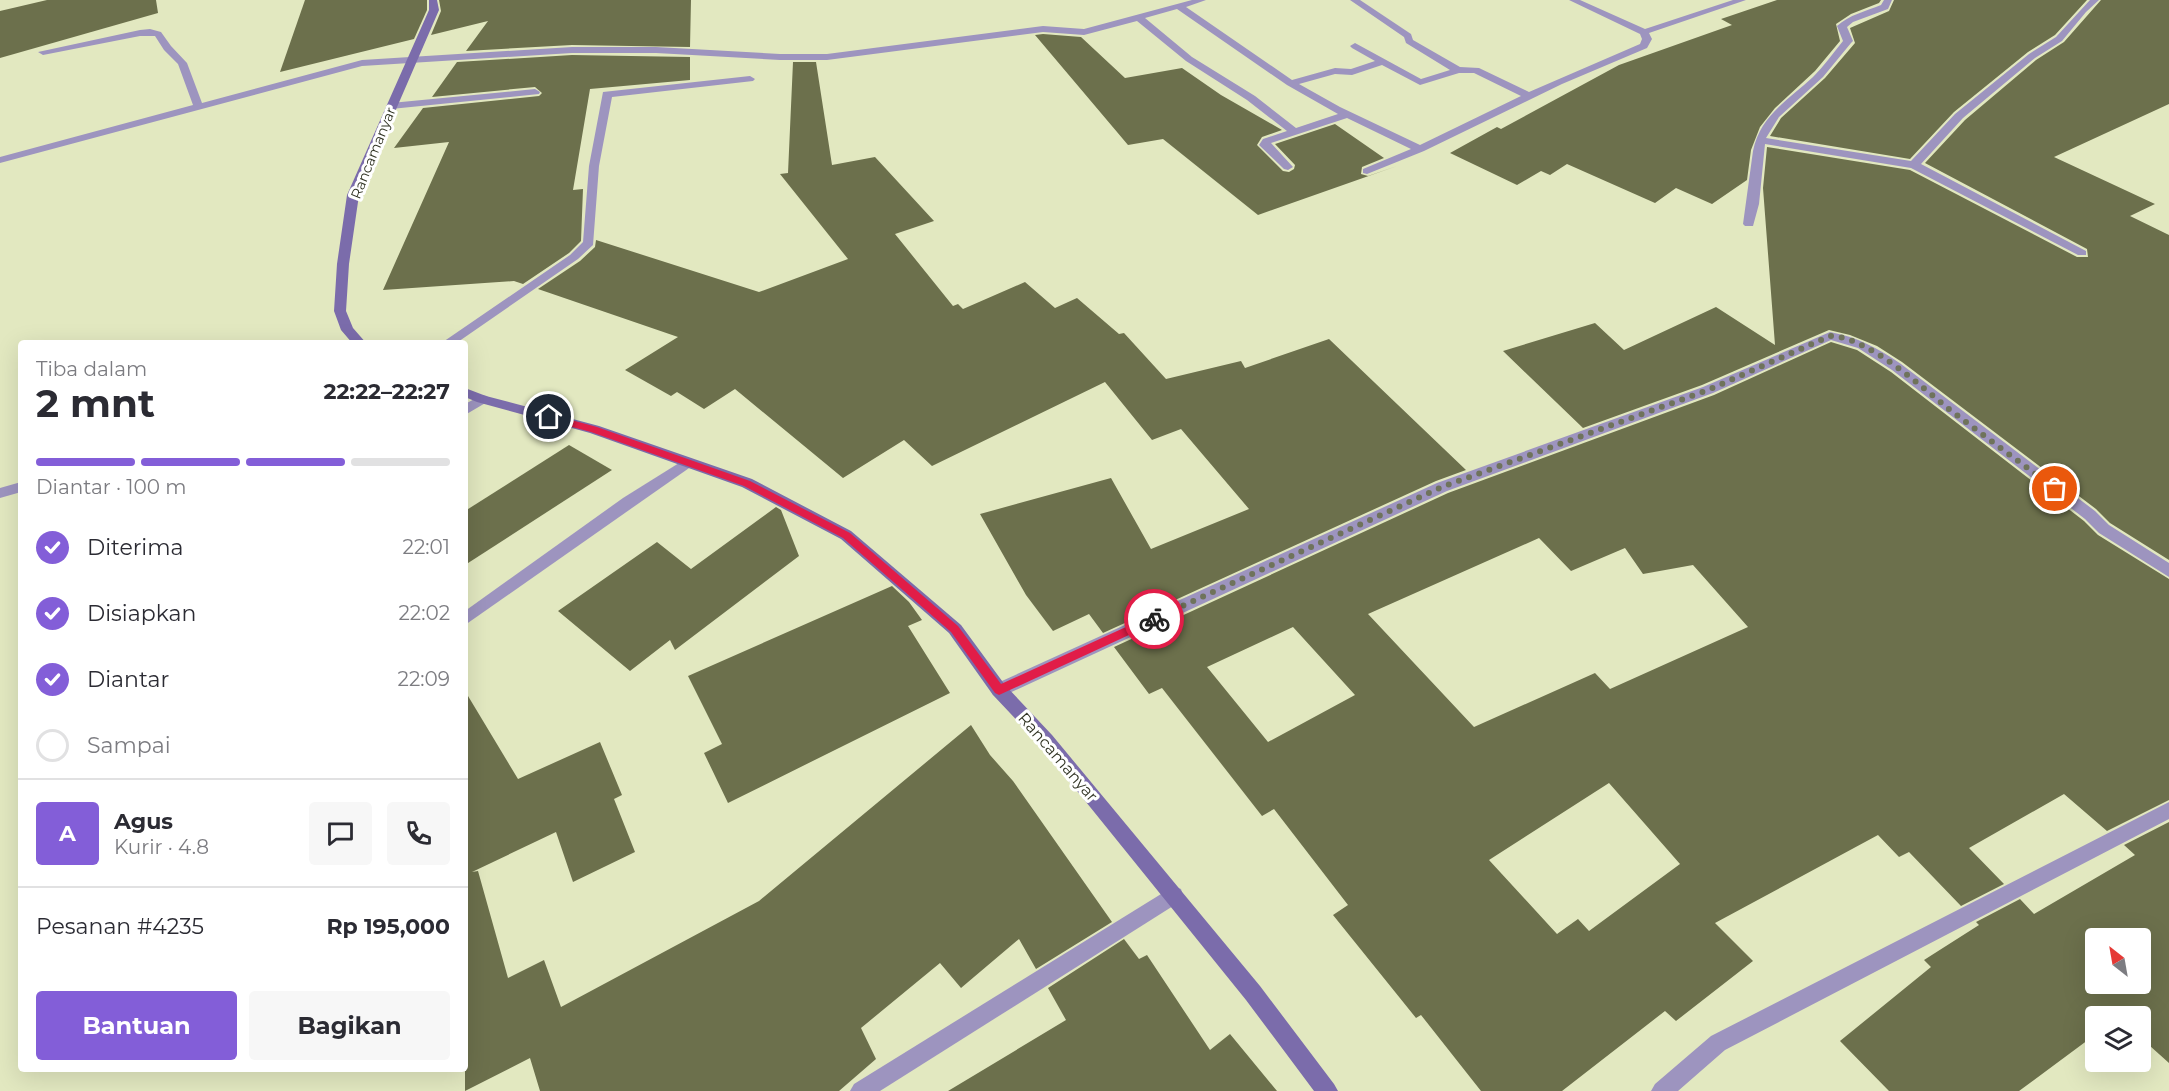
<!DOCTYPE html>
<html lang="id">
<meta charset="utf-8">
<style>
:root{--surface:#fff;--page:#f7f7f7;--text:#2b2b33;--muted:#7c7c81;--line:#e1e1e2;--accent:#835ed8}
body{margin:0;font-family:Montserrat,sans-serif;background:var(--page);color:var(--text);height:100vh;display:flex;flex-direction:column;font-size:22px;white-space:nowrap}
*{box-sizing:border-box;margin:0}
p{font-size:20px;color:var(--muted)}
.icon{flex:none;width:33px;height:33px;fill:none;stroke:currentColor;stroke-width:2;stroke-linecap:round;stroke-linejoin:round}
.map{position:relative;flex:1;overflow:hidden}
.drawer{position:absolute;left:18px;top:340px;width:450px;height:732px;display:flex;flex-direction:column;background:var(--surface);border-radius:6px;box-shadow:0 6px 24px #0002}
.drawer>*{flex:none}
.needle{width:39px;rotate:329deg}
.fabs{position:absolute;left:2085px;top:928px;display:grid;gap:12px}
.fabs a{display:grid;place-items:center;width:66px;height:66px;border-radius:6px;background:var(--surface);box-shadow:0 6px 24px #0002;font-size:30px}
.pin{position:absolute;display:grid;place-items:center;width:51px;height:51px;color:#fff;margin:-26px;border:3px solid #fff;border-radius:50%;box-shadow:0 2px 6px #0007}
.courier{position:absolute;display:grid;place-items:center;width:60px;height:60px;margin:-30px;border:4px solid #e11d48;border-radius:50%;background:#fff;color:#222;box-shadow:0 2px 8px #0007}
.overview em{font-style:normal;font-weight:700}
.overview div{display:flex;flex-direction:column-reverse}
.overview{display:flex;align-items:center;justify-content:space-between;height:102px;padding:0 18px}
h1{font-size:39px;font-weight:700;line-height:45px}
.bar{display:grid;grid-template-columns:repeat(4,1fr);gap:9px 6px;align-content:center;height:72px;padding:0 18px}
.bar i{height:8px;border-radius:4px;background:var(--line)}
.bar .selected{background:var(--accent)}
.bar p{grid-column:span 4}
.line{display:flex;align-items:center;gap:15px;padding:0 18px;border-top:2px solid var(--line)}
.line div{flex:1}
.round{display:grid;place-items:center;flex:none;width:63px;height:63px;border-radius:6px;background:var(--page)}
ol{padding:0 18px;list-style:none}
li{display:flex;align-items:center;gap:18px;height:66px}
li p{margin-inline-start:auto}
li .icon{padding:6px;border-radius:50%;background:var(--accent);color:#fff;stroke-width:4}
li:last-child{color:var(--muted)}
li i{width:33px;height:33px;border:3px solid var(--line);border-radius:50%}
.action{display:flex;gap:12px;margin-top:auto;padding:12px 18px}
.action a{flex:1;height:69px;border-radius:6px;background:var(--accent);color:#fff;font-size:24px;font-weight:700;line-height:69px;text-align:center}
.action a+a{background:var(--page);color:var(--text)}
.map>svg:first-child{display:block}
</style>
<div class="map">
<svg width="2169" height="1091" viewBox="0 0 2169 1091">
<rect width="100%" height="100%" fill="#e2e8c0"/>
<!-- building -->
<g fill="#6c704c" fill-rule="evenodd">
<polygon points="47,0 156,0 158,13 0,58 0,11"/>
<polygon points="305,0 427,0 427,10 414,39 280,72"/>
<polygon points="439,0 691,0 690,47 572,45 466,51 488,21 431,35 441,11"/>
<polygon points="1777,0 1881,0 1879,3 1851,14 1836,24 1840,41 1815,71 1775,108 1760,127 1751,150 1747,180 1712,204 1676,188 1655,203 1567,164 1550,175 1541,171 1517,185 1450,153 1497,127 1501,129 1619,65 1732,25 1721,19"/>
<polygon points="1894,0 2087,0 2055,35 2028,52 1954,112 1910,159 1770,136 1781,118 1825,78 1855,43 1850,28 1889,11"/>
<polygon points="2101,0 2169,0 2169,104 2054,157 2155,204 2130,216 2169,235 2169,560 2110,523 2096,509 1902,362 1877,346 1850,335 1829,330 1702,385 1583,428 1503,351 1595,323 1624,350 1716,307 1775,345 1763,188 1767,147 1910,170 2077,257 2088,257 2087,249 1925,163 1965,120 2036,60 2064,42"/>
<polygon points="1043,34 1081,37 1125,78 1182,68 1221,95 1282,130 1262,137 1257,145 1283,171 1289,172 1294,169 1295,165 1275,144 1335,124 1384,158 1362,167 1361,174 1368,176 1397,166 1258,215 1163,139 1128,145 1035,35"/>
<polygon points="572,55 690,57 690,80 590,89 573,190 583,189 581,241 569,253 523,284 514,281 383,290 449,142 394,148 423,108 539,96 542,93 535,87 432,97 457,62"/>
<polygon points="793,62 816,62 832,165 875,157 934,221 895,234 953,306 958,304 963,309 1025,282 1055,308 1077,298 1119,334 1124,333 1166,379 1241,361 1245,368 1329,339 1466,470 1436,481 1103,633 1089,614 1053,631 1026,595 980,514 1111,478 1151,549 1249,509 1181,429 1152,440 1105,382 932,466 904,440 843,478 735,389 704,409 677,392 671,396 625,370 678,337 538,289 580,261 595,247 596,240 759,292 848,259 780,174 788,173"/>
<path d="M1831 342 1857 350 1891 372 2084 521 2098 535 2169 579V800L2107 831 2064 794 1969 848 2004 884 1961 906 1909 852 1899 857 1878 835 1715 923 1753 961 1676 1021 1665 1011 1562 1091H1481L1421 1015 1416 1018 1333 915 1348 905 1274 809 1262 816 1162 688 1149 694 1114 647 1448 493 1714 395ZM1539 538 1571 571 1625 548 1643 574 1693 565 1748 627 1610 689 1595 673 1474 727 1368 614ZM1293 627 1355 695 1268 742 1207 667ZM1609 783 1680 864 1589 931 1578 919 1557 934 1489 860Z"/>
<polygon points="569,445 612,470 465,565 465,511"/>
<polygon points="776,507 781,510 799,556 675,650 670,640 630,671 558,611 657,542 691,569"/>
<polygon points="892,586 909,602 922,620 908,626 950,693 728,803 704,753 722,744 688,676"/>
<polygon points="465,691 518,779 600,742 622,795 614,799 635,852 573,882 556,832 472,872 478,871 508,978 544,960 561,1007 759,901 971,725 990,755 1013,781 1112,922 1036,969 1019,939 961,988 940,963 861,1028 876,1059 839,1091 540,1091 530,1058 465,1091"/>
<path d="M2169 822V1063L2140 1037V1017H2096V1034L2019 1091H1889L1840 1041 1931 967 1924 960 1979 925 1976 922 2020 899 2034 914 2135 855 2124 845ZM2096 939H2140V984H2096Z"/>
<polygon points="1124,939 1139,959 1147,955 1210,1050 1230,1034 1277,1091 948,1091 1066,1020 1048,988"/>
</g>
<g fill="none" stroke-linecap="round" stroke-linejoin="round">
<!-- lane -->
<g fill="#9d94bf" fill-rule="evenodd">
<polygon points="535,89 540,92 539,94 391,109 386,106 391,103"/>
<polygon points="482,395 487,396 489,399 487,402 465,415 465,404"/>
</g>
<!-- street -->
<g fill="#9d94bf" fill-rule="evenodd">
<path d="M1192 0H1206L1186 7 1292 80 1335 68 1351 69 1375 61 1352 48 1350 46 1355 43 1421 79 1450 70 1406 43 1404 37 1350 0H1360L1411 34 1413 40 1460 67 1479 68 1529 92 1640 44 1642 39 1640 34 1569 0H1580L1645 29 1733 0H1746L1649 33 1652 39 1647 48 1562 84 1424 151 1367 174 1363 173V169L1411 149 1347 118 1271 143 1293 167 1288 170 1284 169 1259 145 1263 139 1287 131 1247 100 1186 61 1137 21 1084 35 1043 32 827 60H780L656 53H572L362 66 0 163V157L193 105 178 64 164 50 155 36H140L43 55 38 52 140 30 150 29 161 32 171 46 187 63 202 103 362 60 572 47H656L780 54H827L1043 26 1084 29ZM1177 9 1287 85 1338 114 1296 128 1255 96 1192 57 1145 18ZM1382 65 1420 85 1459 73H1474L1521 96 1420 145 1340 107 1299 84 1335 74 1352 75Z"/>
<path d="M1884 0H1892L1888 9 1853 22 1847 27 1853 41 1851 43 1823 77 1779 117 1766 138 1911 161 1955 114 2029 54 2056 37 2090 0H2099L2086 12 2062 41 2035 58 1963 118 1921 164 2086 251V255H2078L1911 168 1765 144 1759 204 1753 226H1745L1743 224 1753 151C1760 116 1788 100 1813 77 1824 66 1833 53 1843 41L1837 26C1849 15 1866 11 1881 5Z"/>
<polygon points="750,76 755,79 753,81 612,97 599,166 593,245 578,259 455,344 440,344 570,255 583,242 589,166 603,92"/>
<path d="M1830 332C1857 337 1878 348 1901 364L2095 511 2109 525 2169 563V577L2099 533 2085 519 1892 370 1858 348 1831 340 1713 393 1447 491 1005 695 999 697 993 695 991 690 993 685 1437 483 1703 387Z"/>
<polygon points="687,458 692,460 694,463 692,466 465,625 465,611 623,498"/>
<polygon points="21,482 21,492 0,498 0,488"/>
<polygon points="2169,802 2169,819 1725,1050 1678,1091 1651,1091 1655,1084 1711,1036"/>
<polygon points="1174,886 1181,889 1183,895 1181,901 880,1091 850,1091 854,1084"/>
</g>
<!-- secondary -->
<g fill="#7b6cab" fill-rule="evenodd">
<polygon points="429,0 437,0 439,10 359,195 349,264 346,311 353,328 367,344 353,344 341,330 334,311 337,264 347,195 429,10"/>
<polygon points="465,388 486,396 599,426 752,479 851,531 961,625 1005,685 1052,735 1260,986 1334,1084 1338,1091 1314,1091 1246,1000 1040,745 993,695 949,633 841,539 742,487 590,433 477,402 465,397"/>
</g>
</g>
<!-- route -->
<polygon fill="#e11d48" points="549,414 597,427 750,481 850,533 958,626 1001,684 1150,616 1157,616 1159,619 1157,622 999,695 995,693 951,632 843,538 744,486 591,432 546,420 545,417"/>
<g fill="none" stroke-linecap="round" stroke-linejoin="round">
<!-- done -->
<path stroke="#6f735b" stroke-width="6" stroke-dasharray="0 10.8" d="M1154 619 1442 487 1708 390 1830 336C1868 337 1919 385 1949 409 1984 436 2020 462 2055 489"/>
</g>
<g text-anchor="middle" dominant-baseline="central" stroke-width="6" stroke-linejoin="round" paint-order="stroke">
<!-- far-street labels -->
<g font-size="14" fill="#313424" stroke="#fff">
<text transform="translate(373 153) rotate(-68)">Rancamanyar</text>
</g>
<!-- street labels -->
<g font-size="16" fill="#313424" stroke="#fff">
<text transform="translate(1058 757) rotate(49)">Rancamanyar</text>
</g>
</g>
</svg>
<div class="fabs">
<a><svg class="needle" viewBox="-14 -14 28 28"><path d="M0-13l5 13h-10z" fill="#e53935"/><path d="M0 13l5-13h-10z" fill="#7c7c81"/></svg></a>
<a><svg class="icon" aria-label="layers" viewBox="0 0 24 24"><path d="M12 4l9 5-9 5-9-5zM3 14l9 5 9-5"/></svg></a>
</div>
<div class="pin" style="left:2055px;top:489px;background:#ea580c"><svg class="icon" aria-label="bag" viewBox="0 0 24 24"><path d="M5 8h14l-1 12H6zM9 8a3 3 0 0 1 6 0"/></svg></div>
<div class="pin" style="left:549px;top:417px;background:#1f2937"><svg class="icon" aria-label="home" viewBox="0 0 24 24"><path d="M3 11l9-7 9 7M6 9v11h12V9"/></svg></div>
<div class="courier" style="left:1154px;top:619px"><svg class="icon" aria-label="bike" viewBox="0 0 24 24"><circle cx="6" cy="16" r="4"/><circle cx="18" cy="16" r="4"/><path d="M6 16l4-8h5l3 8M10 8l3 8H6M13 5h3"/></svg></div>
<section class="drawer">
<div class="overview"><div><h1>2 mnt</h1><p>Tiba dalam</p></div><em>22:22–22:27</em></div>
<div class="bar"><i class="selected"></i><i class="selected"></i><i class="selected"></i><i></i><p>Diantar · 100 m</p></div>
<ol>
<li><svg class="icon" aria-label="check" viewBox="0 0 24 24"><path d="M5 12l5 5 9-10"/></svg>Diterima<p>22:01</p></li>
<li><svg class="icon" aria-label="check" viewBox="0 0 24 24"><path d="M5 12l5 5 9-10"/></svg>Disiapkan<p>22:02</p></li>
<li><svg class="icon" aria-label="check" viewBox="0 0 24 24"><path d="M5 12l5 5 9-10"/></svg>Diantar<p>22:09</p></li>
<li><i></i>Sampai</li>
</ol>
<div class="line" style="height:108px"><b class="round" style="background:var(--accent);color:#fff">A</b><div><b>Agus</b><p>Kurir · 4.8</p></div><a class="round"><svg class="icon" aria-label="chat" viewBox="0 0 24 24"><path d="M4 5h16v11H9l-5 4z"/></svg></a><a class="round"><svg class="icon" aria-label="phone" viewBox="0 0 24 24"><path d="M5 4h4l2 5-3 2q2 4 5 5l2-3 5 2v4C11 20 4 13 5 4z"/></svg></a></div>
<div class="line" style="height:78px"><div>Pesanan #4235</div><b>Rp 195,000</b></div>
<div class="action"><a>Bantuan</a><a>Bagikan</a></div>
</section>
</div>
